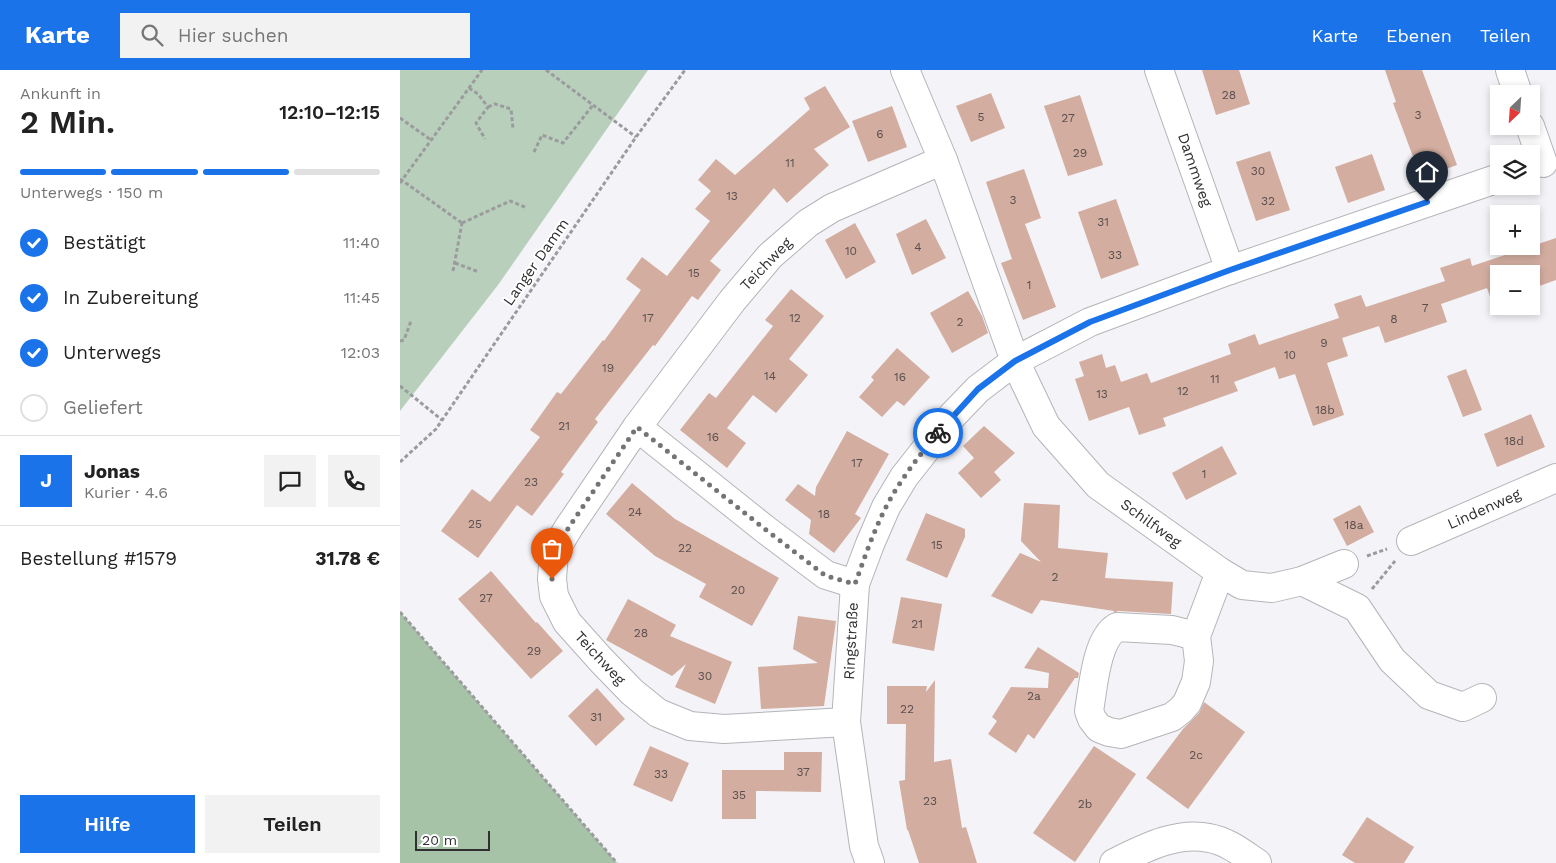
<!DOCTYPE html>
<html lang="de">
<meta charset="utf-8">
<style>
:root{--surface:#fff;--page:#f2f2f2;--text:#222;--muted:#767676;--line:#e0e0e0;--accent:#1a73e8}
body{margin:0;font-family:"Work Sans",sans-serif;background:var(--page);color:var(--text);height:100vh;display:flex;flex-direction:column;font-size:19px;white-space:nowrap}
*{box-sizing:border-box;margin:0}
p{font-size:16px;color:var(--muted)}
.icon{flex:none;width:28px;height:28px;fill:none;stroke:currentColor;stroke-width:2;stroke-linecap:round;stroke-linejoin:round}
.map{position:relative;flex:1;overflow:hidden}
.drawer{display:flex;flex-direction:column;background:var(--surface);width:400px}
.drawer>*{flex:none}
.needle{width:32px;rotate:205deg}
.tools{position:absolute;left:1090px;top:15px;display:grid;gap:10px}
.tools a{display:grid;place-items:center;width:50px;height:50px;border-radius:0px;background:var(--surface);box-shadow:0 2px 8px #0003;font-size:25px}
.scale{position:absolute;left:15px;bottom:12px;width:75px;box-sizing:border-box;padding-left:5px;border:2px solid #303032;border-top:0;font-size:14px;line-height:18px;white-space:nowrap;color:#303032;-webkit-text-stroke:4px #fff;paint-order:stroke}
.pin{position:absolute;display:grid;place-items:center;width:42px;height:42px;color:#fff;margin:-51px -21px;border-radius:50% 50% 50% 0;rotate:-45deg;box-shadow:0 0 5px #0007}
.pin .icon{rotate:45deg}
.courier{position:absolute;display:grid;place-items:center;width:50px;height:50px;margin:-25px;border:4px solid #1a73e8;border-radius:50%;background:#fff;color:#222;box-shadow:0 1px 6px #0007}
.headline em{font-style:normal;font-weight:600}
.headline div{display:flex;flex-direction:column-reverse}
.headline{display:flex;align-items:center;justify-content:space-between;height:85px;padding:0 20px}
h1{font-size:32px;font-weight:600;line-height:38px}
.bar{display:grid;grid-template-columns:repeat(4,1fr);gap:8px 5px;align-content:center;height:60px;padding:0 20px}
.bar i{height:6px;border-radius:4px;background:var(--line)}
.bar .active{background:var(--accent)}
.bar p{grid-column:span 4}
.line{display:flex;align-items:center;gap:12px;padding:0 20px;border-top:1px solid var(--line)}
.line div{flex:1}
.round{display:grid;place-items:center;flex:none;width:52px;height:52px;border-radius:0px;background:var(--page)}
ol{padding:0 20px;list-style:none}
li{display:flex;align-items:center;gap:15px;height:55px}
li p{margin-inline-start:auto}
li .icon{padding:5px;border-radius:50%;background:var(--accent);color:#fff;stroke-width:4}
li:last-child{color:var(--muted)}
li i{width:28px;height:28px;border:2px solid var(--line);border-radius:50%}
.button{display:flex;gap:10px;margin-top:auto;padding:10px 20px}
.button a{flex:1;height:58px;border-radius:0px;background:var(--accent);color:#fff;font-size:20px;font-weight:600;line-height:58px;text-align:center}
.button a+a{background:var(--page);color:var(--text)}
header{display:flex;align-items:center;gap:30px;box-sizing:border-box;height:70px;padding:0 25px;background:var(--accent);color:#fff}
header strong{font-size:24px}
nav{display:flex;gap:28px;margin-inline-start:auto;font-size:18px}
.search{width:350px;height:45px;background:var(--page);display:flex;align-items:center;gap:12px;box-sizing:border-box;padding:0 18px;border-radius:0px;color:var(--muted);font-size:19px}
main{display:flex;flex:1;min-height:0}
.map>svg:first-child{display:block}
</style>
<header>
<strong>Karte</strong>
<div class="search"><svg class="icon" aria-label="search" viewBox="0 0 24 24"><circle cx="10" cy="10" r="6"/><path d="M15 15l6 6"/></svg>Hier suchen</div>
<nav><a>Karte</a><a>Ebenen</a><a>Teilen</a></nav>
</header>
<main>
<section class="drawer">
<div class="headline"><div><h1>2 Min.</h1><p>Ankunft in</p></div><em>12:10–12:15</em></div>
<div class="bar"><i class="active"></i><i class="active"></i><i class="active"></i><i></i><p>Unterwegs · 150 m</p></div>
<ol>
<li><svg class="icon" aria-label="check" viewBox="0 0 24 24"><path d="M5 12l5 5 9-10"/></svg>Bestätigt<p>11:40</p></li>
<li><svg class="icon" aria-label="check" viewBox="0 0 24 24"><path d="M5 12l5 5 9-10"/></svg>In Zubereitung<p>11:45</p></li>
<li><svg class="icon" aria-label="check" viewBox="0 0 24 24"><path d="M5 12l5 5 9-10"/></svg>Unterwegs<p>12:03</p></li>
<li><i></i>Geliefert</li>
</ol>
<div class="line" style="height:90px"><b class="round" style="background:var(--accent);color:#fff">J</b><div><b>Jonas</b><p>Kurier · 4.6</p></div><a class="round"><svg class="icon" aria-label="chat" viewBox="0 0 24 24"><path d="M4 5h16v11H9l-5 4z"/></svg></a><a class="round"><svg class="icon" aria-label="phone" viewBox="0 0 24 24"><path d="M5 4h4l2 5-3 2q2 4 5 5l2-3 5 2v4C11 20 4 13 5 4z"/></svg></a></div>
<div class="line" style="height:65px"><div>Bestellung #1579</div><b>31.78 €</b></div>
<div class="button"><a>Hilfe</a><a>Teilen</a></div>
</section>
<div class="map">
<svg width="1156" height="793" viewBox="0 0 1156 793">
<rect width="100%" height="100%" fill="#f3f3f8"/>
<!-- green -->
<polygon fill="#b8d0bb" points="0,0 248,0 98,215 0,341"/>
<!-- forest -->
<polygon fill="#a6c3a8" points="0,542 217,793 0,793"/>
<!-- building -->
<g fill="#d3ada0">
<polygon points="802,0 839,0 850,34 816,45"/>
<polygon points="985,0 1022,0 1057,95 1021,108 993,33 996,32"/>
<polygon points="425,16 450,57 414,79 429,95 387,133 374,118 310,191 321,200 298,230 292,226 255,276 253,275 195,349 198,352 161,402 164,404 132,446 117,435 78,488 41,461 72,419 90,432 140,367 130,360 157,322 161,324 203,270 204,271 241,220 226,209 242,187 267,206 310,151 295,139 311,121 298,110 316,89 335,105 410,39 404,28"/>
<polygon points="591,23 605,58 571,72 556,36"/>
<polygon points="680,25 703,95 668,106 644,36"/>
<polygon points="492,36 507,77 468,92 452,51"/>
<polygon points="870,81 890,140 856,151 836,92"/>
<polygon points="972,84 985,120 948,133 935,97"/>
<polygon points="624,99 641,148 625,154 656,237 623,250 601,193 612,189 586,112"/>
<polygon points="716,129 739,195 701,209 678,142"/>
<polygon points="526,149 546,188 512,205 496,164"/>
<polygon points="455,153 476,192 446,209 425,170"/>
<polygon points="1156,168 1156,210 1131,219 1131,204 1099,204 1099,230 1092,232 1087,218 1041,234 1047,252 985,273 979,256 942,268 948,286 927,293 944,345 913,356 895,304 879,309 875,297 834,312 838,321 763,348 766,356 739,365 729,337 689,351 675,309 684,306 679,292 702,284 706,298 715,295 721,312 747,303 751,313 831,284 828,274 855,264 859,275 939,248 934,234 961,225 966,237 1045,211 1040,198 1070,188 1072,196"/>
<polygon points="391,219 424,246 389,289 408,305 376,343 353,325 327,358 346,373 327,398 280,360 309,323 316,328 373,256 365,250"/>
<polygon points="568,221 582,246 588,263 552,283 530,243"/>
<polygon points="497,278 530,307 504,336 497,331 482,347 459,327 474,310 471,307"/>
<polygon points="1066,299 1082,340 1063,347 1047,306"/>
<polygon points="1131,344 1145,377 1097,397 1084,364"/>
<polygon points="584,356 615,383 594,402 601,410 581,428 558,403 574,388 563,376"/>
<polygon points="447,361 489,384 455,444 461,448 434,483 409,464 411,450 385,430 398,414 415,426 416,417"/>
<polygon points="822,376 837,404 786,430 772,403"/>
<polygon points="232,413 275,449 379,508 352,556 299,527 306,514 255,486 206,444"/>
<polygon points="624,433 660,435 658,478 708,483 705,508 773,512 771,544 718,541 714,543 714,541 641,530 632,544 591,526 620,483 641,492 621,471"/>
<polygon points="960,435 974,462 947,476 933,449"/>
<polygon points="526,443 565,459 565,467 547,508 506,490"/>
<polygon points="91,501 136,553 137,552 163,581 131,609 58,529"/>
<polygon points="501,527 542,534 534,581 492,573"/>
<polygon points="228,529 276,555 270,566 332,592 315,634 275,617 286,594 272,606 206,570"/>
<polygon points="398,546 436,551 424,636 361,639 358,597 418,593 393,579"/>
<polygon points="638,577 679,603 678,608 675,608 634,669 628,664 616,683 588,664 597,651 592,647 611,617 648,618 649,603 624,598"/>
<polygon points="535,610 534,692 551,689 562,758 566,757 577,793 519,793 508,760 507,760 499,711 505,710 506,654 487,654 487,616 527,616 526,622"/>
<polygon points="197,618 225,649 196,676 168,646"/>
<polygon points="804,632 845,662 788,739 746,708 783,659 799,643"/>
<polygon points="250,676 289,693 272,732 233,715"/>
<polygon points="694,676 736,704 675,792 633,763"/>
<polygon points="384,682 422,682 421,722 356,721 356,749 322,749 322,700 384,700"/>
<polygon points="967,747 1014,777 1004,793 955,793 942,785"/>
</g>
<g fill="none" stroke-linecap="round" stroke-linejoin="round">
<defs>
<g id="minor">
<polyline points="505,0 543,90 615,291 646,356 698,415 820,502 842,515 872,518 902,511 944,494"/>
<polyline points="759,0 830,200"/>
<polyline points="1110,0 1118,24"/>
<polyline points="1130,56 1143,93"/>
<polyline points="237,357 366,460 426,505 455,514"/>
<polyline points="1011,471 1156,408"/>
<polyline points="902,511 957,538 992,590 1029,625 1063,637 1082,628"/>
<path d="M796 566 772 560 717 557C696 569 693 619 689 641L692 649 699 658 709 662 721 664 772 647 781 640 787 633 796 612 799 591 796 566 820 502"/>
<polyline points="446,652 324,659 290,656 258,643 232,622 201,590 167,552 154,526 152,509 154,482 169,457 237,357 332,231 370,186 408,153 432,138 543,90"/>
<polyline points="470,793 464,776 446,652 455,514 470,474 486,437 504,407 552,346 578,319 615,291 690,252 830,200 1099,108"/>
<path d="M714 793C743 779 776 761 809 768 827 771 842 783 857 793"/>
</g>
</defs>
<!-- minor casing -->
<use href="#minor" stroke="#b5b5b9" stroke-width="30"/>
<!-- path -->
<g stroke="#9b9b9e" stroke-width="3" stroke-dasharray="4 2.5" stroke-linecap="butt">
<polyline points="146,0 236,67"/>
<polyline points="69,18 78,24 88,37 76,53 85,69"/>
<polyline points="88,37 95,34 111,39 113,58"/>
<polyline points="0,48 31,70"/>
<polyline points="134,82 142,65 163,73 193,35"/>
<polyline points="0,109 62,153"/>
<polyline points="0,113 82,0"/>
<polyline points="62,153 110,131 125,137"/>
<polyline points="55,193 79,202"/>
<polyline points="53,201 62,153"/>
<polyline points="0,271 4,270 11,251"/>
<polyline points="0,316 42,350"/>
<polyline points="0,392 36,359 236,67 285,0"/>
<polyline points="967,486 987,479"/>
<polyline points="972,519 995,491"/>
<polyline points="0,542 217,793"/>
</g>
<!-- minor -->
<use href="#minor" stroke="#fff" stroke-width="28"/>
</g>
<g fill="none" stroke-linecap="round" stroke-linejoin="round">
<!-- done -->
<path stroke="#747477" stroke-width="5" stroke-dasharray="0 9" d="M152 509 154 482 169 457 237 357 366 460 426 506 455 514C464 489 473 463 485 439 499 411 519 386 538 363"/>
<!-- route -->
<polyline stroke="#1a73e8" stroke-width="6" points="538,363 578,319 615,291 690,252 830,200 1027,132"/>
</g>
<g text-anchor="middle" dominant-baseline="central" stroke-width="4" stroke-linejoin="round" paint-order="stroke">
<!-- number labels -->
<g font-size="12" fill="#594f4e">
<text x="829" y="25">28</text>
<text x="1018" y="45">3</text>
<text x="581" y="47">5</text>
<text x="668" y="48">27</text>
<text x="480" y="64">6</text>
<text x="680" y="83">29</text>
<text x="390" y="93">11</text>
<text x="858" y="101">30</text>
<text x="332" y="126">13</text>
<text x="613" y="130">3</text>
<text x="868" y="131">32</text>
<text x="703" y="152">31</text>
<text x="518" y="177">4</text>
<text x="451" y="181">10</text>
<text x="715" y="185">33</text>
<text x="294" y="203">15</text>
<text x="629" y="215">1</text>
<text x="1025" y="238">7</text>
<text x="248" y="248">17</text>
<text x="395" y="248">12</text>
<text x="994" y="249">8</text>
<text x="560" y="252">2</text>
<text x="924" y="273">9</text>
<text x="890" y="285">10</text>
<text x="208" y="298">19</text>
<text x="370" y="306">14</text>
<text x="500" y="307">16</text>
<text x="815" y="309">11</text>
<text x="783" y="321">12</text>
<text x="702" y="324">13</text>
<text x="925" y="340">18b</text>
<text x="164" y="356">21</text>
<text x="313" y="367">16</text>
<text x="1114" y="371">18d</text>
<text x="457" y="393">17</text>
<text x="804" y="404">1</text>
<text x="131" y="412">23</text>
<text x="235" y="442">24</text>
<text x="424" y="444">18</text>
<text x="75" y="454">25</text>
<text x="954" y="455">18a</text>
<text x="537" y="475">15</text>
<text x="285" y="478">22</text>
<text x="655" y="507">2</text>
<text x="338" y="520">20</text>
<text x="86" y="528">27</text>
<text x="517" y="554">21</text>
<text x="241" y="563">28</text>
<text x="134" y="581">29</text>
<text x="305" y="606">30</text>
<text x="634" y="626">2a</text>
<text x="507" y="639">22</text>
<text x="196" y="647">31</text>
<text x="796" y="685">2c</text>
<text x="403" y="702">37</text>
<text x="261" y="704">33</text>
<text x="339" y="725">35</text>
<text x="530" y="731">23</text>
<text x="685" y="734">2b</text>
</g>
<!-- street labels -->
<g font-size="15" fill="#303032" stroke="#fff">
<text transform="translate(795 100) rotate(71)">Dammweg</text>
<text transform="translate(136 192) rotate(-55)">Langer Damm</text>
<text transform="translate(366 194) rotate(-46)">Teichweg</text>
<text transform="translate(1084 439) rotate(-24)">Lindenweg</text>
<text transform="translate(751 453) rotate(36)">Schilfweg</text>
<text transform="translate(451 571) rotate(-87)">Ringstraße</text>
<text transform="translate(200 588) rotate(47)">Teichweg</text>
</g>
</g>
</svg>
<div class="tools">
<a><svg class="needle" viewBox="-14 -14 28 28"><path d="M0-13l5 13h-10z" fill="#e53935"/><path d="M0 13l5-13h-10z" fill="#767676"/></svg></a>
<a><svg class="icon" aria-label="layers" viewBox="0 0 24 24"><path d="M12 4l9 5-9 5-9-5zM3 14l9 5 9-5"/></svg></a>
<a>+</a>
<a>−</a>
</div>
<div class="scale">20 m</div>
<div class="pin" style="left:152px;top:509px;background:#ea580c"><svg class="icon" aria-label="bag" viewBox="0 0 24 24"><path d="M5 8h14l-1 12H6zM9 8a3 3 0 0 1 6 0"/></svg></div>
<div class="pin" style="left:1027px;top:132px;background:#1f2937"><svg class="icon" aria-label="home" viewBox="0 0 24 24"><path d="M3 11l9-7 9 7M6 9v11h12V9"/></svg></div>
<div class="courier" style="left:538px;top:363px"><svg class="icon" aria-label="bike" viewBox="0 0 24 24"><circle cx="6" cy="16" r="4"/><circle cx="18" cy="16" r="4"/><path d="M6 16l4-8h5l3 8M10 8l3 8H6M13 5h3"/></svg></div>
</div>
</main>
